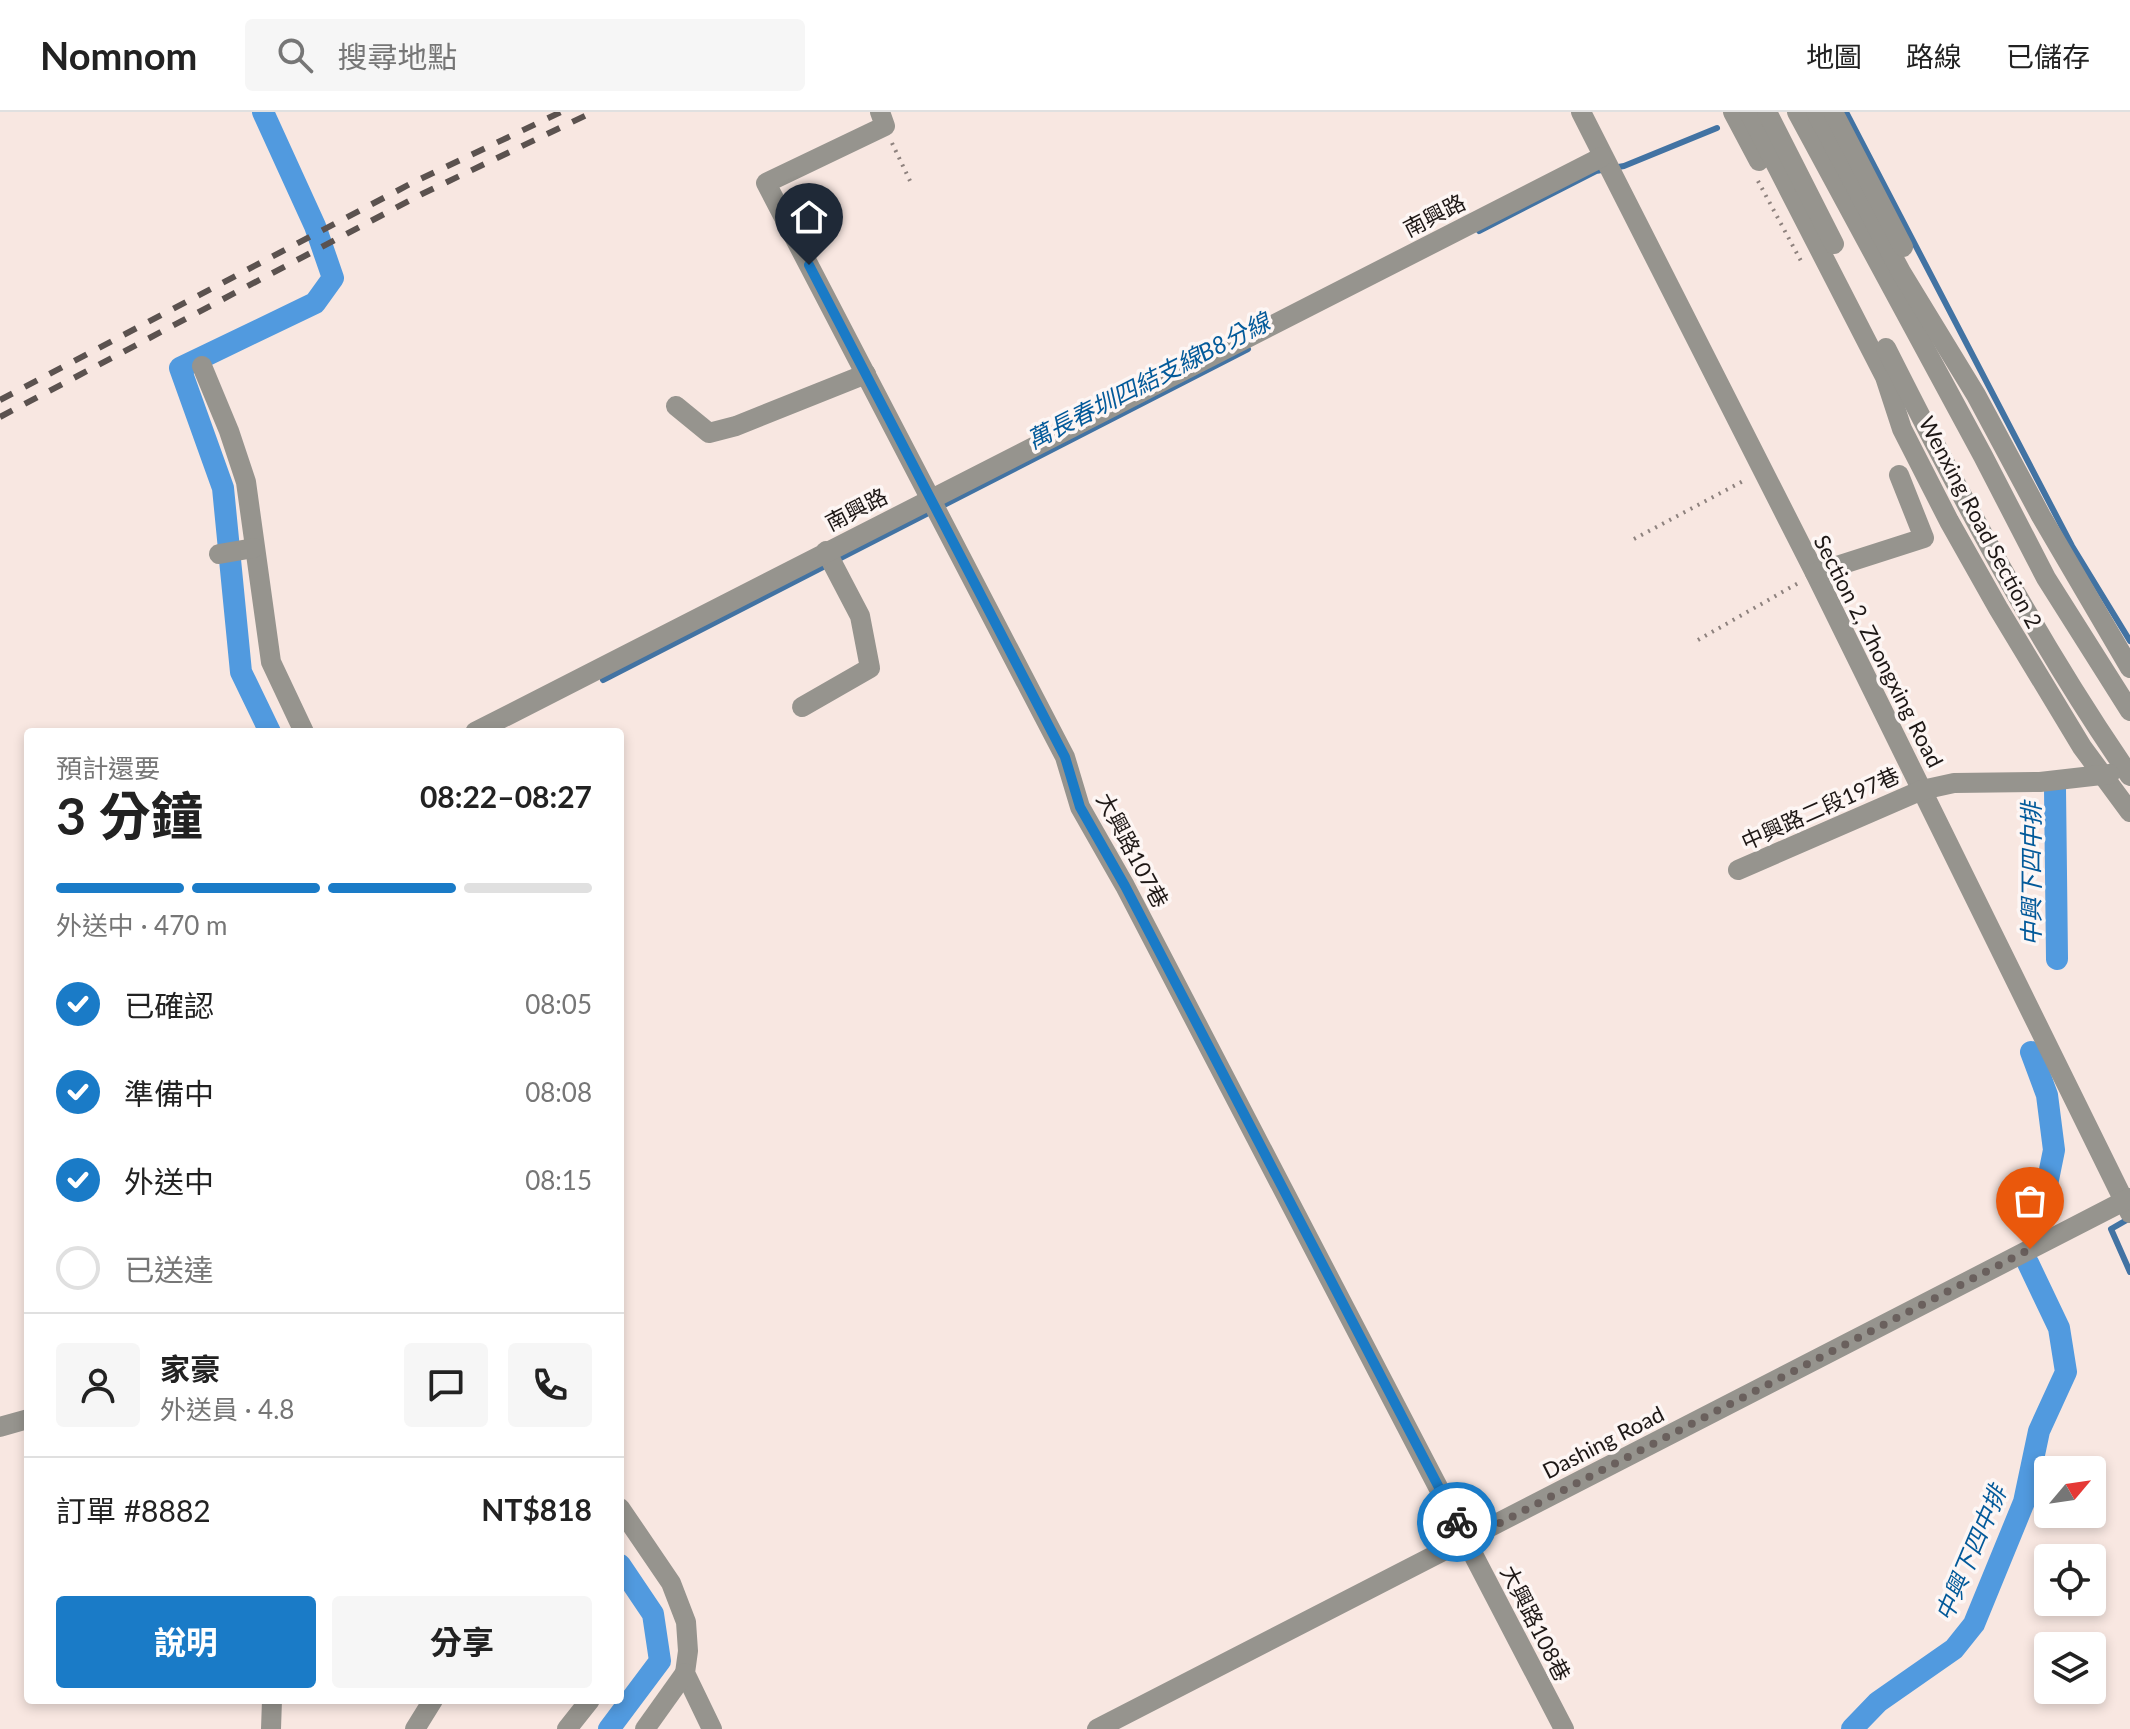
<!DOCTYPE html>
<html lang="zh-TW">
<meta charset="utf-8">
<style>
:root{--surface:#fff;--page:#f6f6f6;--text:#222;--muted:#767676;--line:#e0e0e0;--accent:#1a7bc7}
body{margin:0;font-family:Lato,"Noto Sans TC",sans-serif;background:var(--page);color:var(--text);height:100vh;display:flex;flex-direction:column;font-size:30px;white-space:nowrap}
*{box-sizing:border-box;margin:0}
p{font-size:26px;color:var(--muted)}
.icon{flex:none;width:44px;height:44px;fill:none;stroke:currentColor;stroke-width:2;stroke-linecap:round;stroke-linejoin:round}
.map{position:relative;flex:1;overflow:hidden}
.drawer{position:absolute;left:24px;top:616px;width:600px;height:976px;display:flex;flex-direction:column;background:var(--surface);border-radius:8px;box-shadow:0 4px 12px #0003}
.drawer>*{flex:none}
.needle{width:52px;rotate:61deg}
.fabs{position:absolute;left:2034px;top:1344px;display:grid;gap:16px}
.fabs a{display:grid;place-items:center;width:72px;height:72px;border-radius:8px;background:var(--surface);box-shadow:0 4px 12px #0003;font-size:40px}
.pin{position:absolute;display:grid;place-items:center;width:68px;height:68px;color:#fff;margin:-82px -34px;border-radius:50% 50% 50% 0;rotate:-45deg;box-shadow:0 0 8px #0007}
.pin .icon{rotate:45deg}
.courier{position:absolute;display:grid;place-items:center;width:80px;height:80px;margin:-40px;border:6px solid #1a7bc7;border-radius:50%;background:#fff;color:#222;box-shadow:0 2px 10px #0007}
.overview em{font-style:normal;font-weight:700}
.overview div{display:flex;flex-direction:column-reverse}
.overview{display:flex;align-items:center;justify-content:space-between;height:136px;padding:0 32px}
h1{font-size:52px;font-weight:700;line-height:60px}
.bar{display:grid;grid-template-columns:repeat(4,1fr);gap:12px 8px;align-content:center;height:96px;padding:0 32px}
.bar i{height:10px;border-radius:6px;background:var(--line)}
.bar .active{background:var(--accent)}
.bar p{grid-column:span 4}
.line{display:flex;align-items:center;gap:20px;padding:0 32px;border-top:2px solid var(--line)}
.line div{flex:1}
.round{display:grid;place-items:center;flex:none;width:84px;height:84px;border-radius:8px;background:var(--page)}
ol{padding:0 32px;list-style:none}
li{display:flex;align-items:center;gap:24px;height:88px}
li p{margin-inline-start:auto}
li .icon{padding:8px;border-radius:50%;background:var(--accent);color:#fff;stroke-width:4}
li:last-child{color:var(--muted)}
li i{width:44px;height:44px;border:4px solid var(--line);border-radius:50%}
.primary-button{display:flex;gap:16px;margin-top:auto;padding:16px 32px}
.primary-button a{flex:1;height:92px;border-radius:8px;background:var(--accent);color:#fff;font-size:32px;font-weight:700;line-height:92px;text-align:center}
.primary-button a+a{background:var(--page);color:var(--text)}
header{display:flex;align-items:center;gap:48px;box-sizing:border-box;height:112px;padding:0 40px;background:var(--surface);border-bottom:2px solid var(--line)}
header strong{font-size:38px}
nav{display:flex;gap:44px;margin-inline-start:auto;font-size:28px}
.search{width:560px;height:72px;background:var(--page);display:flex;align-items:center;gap:20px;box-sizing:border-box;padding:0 28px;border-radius:8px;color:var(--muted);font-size:30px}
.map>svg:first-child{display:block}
</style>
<header>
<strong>Nomnom</strong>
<div class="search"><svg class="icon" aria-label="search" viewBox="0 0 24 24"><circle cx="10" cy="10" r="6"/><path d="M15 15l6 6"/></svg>搜尋地點</div>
<nav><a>地圖</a><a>路線</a><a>已儲存</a></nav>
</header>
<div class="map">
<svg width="2130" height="1617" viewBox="0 0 2130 1617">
<rect width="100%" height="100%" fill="#f8e7e1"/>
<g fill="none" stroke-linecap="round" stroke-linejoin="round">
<!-- stream -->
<g stroke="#4273a3" stroke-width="6">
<polyline points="1846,0 2072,434 2130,529"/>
<polyline points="1479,119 1596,59 1624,54 1717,16"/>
<polyline points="603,568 1248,237"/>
<polyline points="2130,1106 2111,1117 2130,1160"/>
</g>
<!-- canal -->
<g stroke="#519adf" stroke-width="22">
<polyline points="263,0 315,114 333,166 315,191 180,256 223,376 241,560 270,620"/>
<polyline points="2055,677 2057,847"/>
<polyline points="2031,940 2047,983 2054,1038 2037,1122"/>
<polyline points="609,1617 660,1549 653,1502 620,1453"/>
<polyline points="1852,1617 1878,1590 1954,1537 1974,1512 2024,1390 2039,1319 2066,1260 2059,1216 2028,1151"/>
</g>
<!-- path -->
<g stroke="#8e827e" stroke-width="4" stroke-dasharray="2 6" stroke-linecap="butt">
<polyline points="892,31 911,71"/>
<polyline points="1758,69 1801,149"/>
<polyline points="1634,427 1745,368"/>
<polyline points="1698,528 1800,470"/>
</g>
<!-- minor -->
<g stroke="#96948e" stroke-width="20">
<polyline points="880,0 885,14 766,71 1065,645 1080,695 1125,774 1564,1617"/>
<polyline points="1581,0 1815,461 2130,1101"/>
<polyline points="1733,0 1759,49"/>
<polyline points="1749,0 1885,265 1902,317 1949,409 1998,496 2082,635 2130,700"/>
<polyline points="1767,0 1834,132"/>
<polyline points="1797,0 1983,344 2046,466 2130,599"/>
<polyline points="1816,0 1901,160 1976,283 2041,404 2130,556"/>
<polyline points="1833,0 1903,135"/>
<path d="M1886 236C1960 383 2036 528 2130 664"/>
<polyline points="202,254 229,319 246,370 271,550 304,620"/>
<polyline points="676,294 709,321 736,314 866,262"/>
<polyline points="219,442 254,436"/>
<polyline points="1815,461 1924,426 1899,363"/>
<polyline points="802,595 870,556 860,504 826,439"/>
<polyline points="475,620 1602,45"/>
<polyline points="1738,758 1922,678 1954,671 2040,670 2110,662"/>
<polyline points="0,1315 28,1307"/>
<polyline points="620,1396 671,1471 686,1510 688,1539 685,1561 712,1617"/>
<polyline points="271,1617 272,1588"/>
<polyline points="415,1617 433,1588"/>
<polyline points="567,1617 590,1588"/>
<polyline points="645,1617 685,1561"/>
<polyline points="1097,1617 2130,1086"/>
</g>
<!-- rail -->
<g stroke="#5b524f" stroke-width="6" stroke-dasharray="14 14" stroke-linecap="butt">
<polyline points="0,288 412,71 561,0"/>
<polyline points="0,305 422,82 593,0"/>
</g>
</g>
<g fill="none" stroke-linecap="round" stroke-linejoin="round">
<!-- done -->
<polyline stroke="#6a605d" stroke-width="8" stroke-dasharray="0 14.4" points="1457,1410 1467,1428 2030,1137"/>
<!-- route -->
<polyline stroke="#1a7bc7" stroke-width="10" points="809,153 1065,645 1080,695 1125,774 1457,1410"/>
</g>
<g text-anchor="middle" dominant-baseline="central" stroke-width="7" stroke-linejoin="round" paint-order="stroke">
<!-- street labels -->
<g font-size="22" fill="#1e1816" stroke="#fdf6f4">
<text transform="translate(1434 103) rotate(-27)">南興路</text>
<text transform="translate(856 397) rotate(-27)">南興路</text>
<text transform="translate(1981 410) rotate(62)">Wenxing Road Section 2</text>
<text transform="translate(1879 539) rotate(63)">Section 2, Zhongxing Road</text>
<text transform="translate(1820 696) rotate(-24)">中興路二段197巷</text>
<text transform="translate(1133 738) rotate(62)">大興路107巷</text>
<text transform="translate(1603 1330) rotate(-27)">Dashing Road</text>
<text transform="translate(1536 1511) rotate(63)">大興路108巷</text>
</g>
<!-- water labels -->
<g font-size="24" font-style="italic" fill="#035a9a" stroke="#fdf6f4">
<text transform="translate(1148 268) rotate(-27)">萬長春圳四結支線B8分線</text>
<text transform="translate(2030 762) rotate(-90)">中興下四中排</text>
<text transform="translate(1970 1441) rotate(-67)">中興下四中排</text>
</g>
</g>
</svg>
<div class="fabs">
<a><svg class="needle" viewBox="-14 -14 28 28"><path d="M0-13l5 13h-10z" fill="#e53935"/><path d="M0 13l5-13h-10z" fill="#767676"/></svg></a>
<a><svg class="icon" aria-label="locate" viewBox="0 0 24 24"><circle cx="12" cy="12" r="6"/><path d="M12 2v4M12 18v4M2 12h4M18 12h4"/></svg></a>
<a><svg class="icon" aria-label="layers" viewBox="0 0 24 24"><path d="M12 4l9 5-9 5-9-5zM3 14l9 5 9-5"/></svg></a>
</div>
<div class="pin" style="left:2030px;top:1137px;background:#ea580c"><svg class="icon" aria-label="bag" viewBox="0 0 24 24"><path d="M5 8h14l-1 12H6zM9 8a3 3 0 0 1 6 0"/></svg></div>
<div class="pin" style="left:809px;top:153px;background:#1f2937"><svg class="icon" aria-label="home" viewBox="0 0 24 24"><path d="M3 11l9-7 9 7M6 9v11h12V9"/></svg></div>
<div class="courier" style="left:1457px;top:1410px"><svg class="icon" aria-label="bike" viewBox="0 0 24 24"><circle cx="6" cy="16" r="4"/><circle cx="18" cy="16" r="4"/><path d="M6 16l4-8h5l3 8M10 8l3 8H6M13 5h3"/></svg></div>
<section class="drawer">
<div class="overview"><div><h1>3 分鐘</h1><p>預計還要</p></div><em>08:22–08:27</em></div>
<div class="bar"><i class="active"></i><i class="active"></i><i class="active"></i><i></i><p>外送中 · 470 m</p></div>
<ol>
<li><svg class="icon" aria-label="check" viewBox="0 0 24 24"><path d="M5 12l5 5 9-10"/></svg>已確認<p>08:05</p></li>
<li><svg class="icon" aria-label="check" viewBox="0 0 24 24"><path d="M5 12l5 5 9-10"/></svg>準備中<p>08:08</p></li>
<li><svg class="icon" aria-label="check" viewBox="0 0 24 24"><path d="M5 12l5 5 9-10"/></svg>外送中<p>08:15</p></li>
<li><i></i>已送達</li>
</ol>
<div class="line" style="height:144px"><a class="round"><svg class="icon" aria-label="person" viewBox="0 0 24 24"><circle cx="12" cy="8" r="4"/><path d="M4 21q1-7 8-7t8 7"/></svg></a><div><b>家豪</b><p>外送員 · 4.8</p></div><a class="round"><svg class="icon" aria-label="chat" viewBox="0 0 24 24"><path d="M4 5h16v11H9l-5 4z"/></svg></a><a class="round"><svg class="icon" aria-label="phone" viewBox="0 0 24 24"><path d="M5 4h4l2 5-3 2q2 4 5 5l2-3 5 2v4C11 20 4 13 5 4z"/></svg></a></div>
<div class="line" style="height:104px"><div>訂單 #8882</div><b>NT$818</b></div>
<div class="primary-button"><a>說明</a><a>分享</a></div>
</section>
</div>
